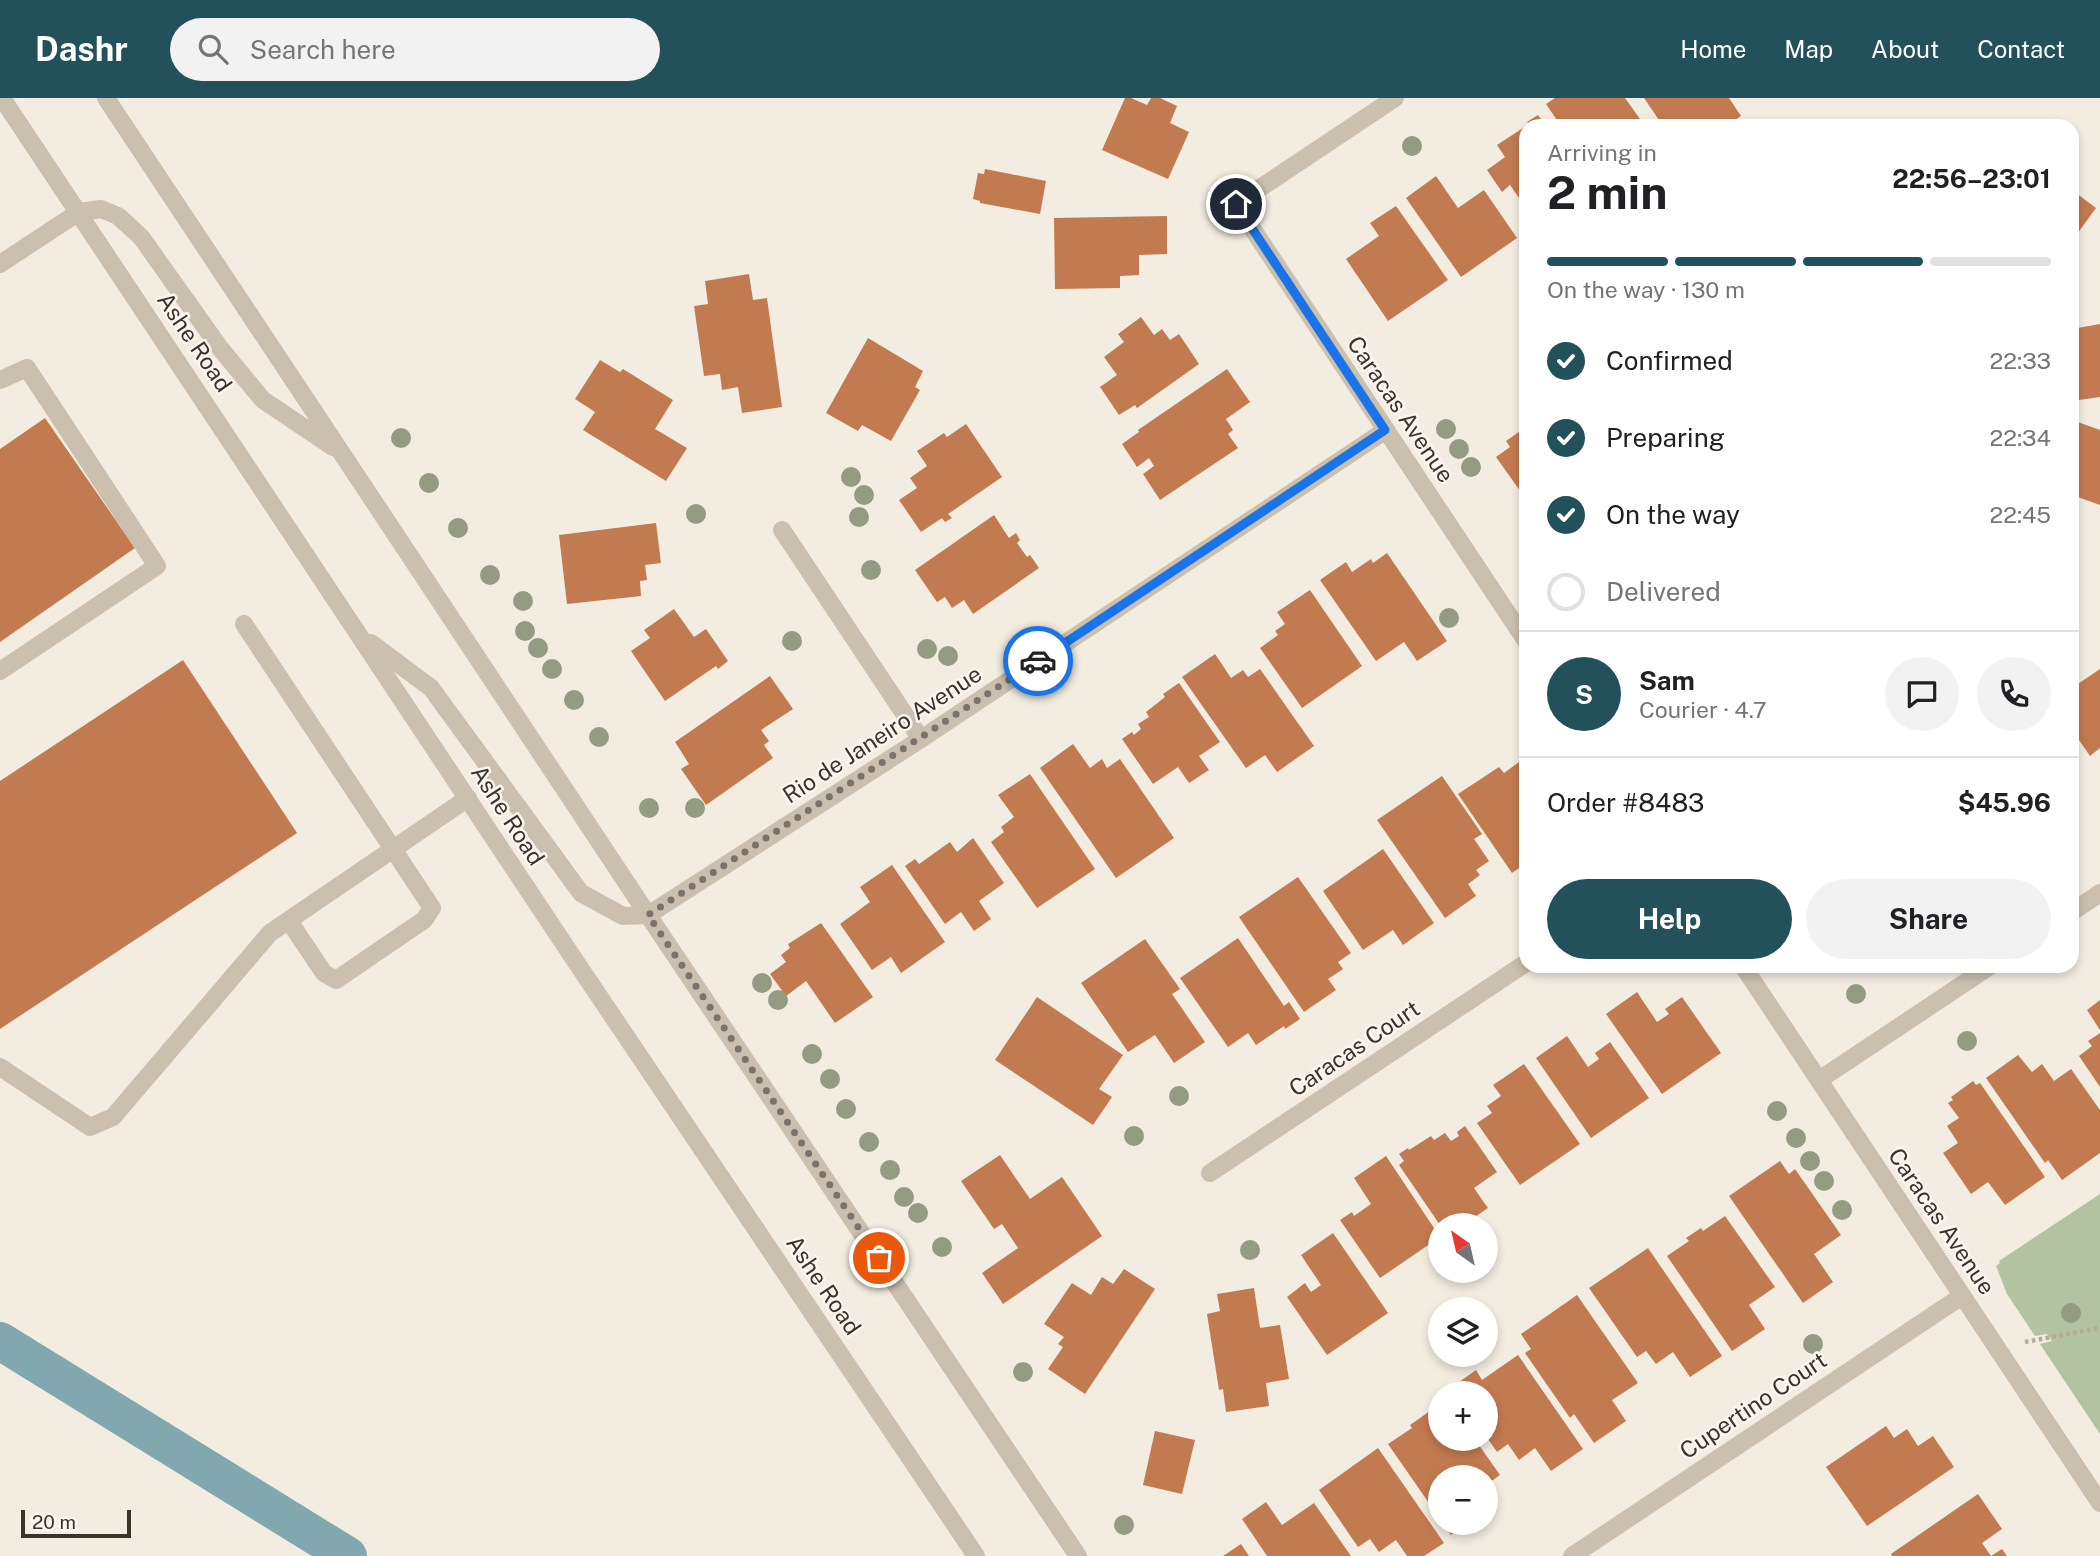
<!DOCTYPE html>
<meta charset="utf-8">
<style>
:root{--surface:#fff;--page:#f2f2f2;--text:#202124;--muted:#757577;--line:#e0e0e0;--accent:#22505b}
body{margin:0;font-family:"Public Sans",sans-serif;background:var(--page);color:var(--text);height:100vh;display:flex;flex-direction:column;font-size:26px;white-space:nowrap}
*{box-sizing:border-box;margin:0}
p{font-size:23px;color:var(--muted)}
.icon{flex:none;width:38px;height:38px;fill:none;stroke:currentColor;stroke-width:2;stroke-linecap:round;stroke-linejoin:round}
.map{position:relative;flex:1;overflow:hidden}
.sheet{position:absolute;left:1519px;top:21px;width:560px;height:854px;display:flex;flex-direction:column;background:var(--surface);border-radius:21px;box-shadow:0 4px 10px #0003}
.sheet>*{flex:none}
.needle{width:46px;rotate:326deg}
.buttons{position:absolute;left:1428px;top:1115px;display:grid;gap:14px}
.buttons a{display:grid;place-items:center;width:70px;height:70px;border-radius:50%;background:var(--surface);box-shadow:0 4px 10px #0003;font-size:35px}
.scale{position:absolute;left:21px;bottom:18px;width:110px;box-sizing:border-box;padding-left:7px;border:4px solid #3a322b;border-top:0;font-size:19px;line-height:24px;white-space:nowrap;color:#3a322b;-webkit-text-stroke:5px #faf6ee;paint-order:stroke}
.pin{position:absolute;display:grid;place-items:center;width:60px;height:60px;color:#fff;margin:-30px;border:4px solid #fff;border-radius:50%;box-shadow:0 2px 7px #0007}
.courier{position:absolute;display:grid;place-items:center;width:70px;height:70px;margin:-35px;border:5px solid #1a73e8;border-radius:50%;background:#fff;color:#222;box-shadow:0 2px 9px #0007}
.overview em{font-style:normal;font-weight:700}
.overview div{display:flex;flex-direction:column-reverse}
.overview{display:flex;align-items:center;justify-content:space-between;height:119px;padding:0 28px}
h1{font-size:46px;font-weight:700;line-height:52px}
.bar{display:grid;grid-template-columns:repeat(4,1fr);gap:10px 7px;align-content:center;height:84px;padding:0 28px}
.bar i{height:9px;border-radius:5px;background:var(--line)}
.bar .selected{background:var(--accent)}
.bar p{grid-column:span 4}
.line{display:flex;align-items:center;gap:18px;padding:0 28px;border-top:2px solid var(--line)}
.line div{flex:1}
.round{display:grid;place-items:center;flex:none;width:74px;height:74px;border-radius:37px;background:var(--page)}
ol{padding:0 28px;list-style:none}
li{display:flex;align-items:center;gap:21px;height:77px}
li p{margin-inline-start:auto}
li .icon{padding:7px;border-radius:50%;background:var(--accent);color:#fff;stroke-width:4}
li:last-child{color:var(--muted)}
li i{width:38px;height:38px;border:4px solid var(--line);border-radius:50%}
.cta{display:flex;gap:14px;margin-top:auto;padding:14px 28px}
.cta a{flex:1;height:80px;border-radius:42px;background:var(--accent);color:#fff;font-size:28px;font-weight:700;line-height:80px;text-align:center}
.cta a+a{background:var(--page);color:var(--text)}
header{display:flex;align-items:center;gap:42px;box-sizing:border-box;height:98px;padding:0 35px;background:var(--accent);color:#fff}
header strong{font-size:33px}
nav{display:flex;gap:38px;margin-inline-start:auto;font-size:24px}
.search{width:490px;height:63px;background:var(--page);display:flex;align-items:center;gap:18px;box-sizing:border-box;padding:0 24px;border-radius:38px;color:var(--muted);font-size:26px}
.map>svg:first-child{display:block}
</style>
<header>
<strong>Dashr</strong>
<div class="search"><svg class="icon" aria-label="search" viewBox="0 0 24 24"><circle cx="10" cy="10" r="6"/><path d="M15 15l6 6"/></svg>Search here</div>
<nav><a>Home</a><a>Map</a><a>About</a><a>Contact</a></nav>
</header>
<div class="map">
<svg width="2100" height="1458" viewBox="0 0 2100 1458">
<rect width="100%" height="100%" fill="#f3ede1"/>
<!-- green -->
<polygon fill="#b3c2a1" points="2100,1096 2100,1336 2040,1246 2052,1243 2047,1236 2035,1238 2007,1196 1996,1168 2000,1165 1999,1163"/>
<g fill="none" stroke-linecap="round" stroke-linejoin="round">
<!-- canal -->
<polyline stroke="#81a8af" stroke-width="38" points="0,1243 348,1458"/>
</g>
<!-- building -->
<g fill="#c27a50">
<polygon points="1125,0 1131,0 1147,7 1151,0 1160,0 1177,8 1170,25 1189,34 1168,81 1102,52"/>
<polygon points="1555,0 1625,0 1645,28 1561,28 1546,6"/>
<polygon points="1644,0 1729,0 1741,18 1726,28 1663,28"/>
<polygon points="1538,17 1546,28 1526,28 1526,110 1510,87 1502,94 1487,72 1505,59 1497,47 1529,26 1527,24"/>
<polygon points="985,71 1046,83 1040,116 980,105 980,103 973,101 978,75 984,76"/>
<polygon points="1436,78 1458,110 1484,92 1517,140 1461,179 1406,100"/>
<polygon points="2072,92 2096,110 2072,143"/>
<polygon points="1396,108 1448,182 1388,223 1346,161 1379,138 1370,125"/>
<polygon points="1167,118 1167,156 1139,157 1139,177 1120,178 1120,190 1055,191 1054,120"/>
<polygon points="749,176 753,202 767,200 782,309 742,315 738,289 722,292 720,276 704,278 694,208 708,206 705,183"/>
<polygon points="1141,219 1154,237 1162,231 1170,242 1179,236 1199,266 1137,310 1135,307 1119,317 1100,289 1117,277 1104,259 1124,244 1118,236"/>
<polygon points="2100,226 2100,299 2079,302 2075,282 2072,282 2072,231"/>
<polygon points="868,240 923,273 915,289 920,292 891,343 862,327 858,333 826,315"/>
<polygon points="600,262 620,274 623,271 673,302 655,331 687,350 666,383 583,332 595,314 575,301"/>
<polygon points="1227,271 1250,304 1226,321 1233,332 1228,336 1238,350 1160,402 1143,376 1154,368 1149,360 1137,369 1122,346 1139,334 1138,332"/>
<polygon points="45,320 135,450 0,544 0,351"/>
<polygon points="2072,322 2100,332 2100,407 2072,397"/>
<polygon points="966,326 1002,379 948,416 952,420 945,424 942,420 921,434 899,402 917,390 910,380 927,368 917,353 944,335 947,339"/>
<polygon points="1526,329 1526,395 1523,397 1496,359 1510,349 1506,343"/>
<polygon points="994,417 1009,440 1016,435 1020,442 1017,445 1027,459 1030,457 1039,470 973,516 964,502 952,510 945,499 937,504 915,472"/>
<polygon points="656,425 661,465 645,467 647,482 640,483 641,498 567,506 559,437"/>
<polygon points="1387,455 1447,543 1417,563 1404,544 1376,563 1320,482 1346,464 1352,474 1371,461 1373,465"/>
<polygon points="1310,492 1362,568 1302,610 1260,550 1278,537 1275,533 1285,526 1277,514"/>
<polygon points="674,511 694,539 706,531 728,563 718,571 716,568 665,603 631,553 650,540 644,532"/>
<polygon points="1215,556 1231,580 1243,572 1248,579 1260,571 1314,648 1277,674 1265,657 1246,670 1182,579"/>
<polygon points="183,562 297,735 0,931 0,683"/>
<polygon points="2100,571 2100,650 2090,658 2072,632 2072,590"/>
<polygon points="770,578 793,611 761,632 769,643 764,647 773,660 706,707 681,671 689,666 675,644"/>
<polygon points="1179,585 1220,644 1199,658 1209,672 1189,685 1178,669 1153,686 1122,641 1132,634 1134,637 1141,631 1138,626 1149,619 1146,614 1165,599 1163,596"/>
<polygon points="1073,646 1090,670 1102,661 1107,670 1120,661 1174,740 1116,780 1040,670"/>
<polygon points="1519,664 1526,674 1526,765 1512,775 1458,696 1499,669 1504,675"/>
<polygon points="1030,676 1095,771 1037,810 991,744 1004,734 1001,729 1014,719 998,697"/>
<polygon points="1442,678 1482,736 1474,741 1489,763 1476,772 1480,777 1468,786 1476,798 1445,820 1377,722"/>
<polygon points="973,740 1004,785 979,803 991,821 974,833 961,814 945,826 905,768 915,761 919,766 950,744 957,754"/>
<polygon points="1383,751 1434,825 1403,847 1393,832 1363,852 1323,793"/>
<polygon points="892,767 945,844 901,875 891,859 872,872 840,826 870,804 860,789"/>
<polygon points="1298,779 1351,855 1338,864 1343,871 1328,881 1336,892 1304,914 1239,819"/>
<polygon points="821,825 873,899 835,925 806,883 786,898 770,876 786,864 781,857 790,850 788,846"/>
<polygon points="1238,840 1284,908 1289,904 1300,921 1285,931 1284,928 1256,947 1248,935 1228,949 1180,880"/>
<polygon points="1145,841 1180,891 1172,896 1205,944 1174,965 1155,937 1128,954 1081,885"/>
<polygon points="1637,894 1657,924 1669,916 1665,911 1682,899 1721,955 1662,996 1606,916"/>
<polygon points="1037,899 1123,957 1099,991 1112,999 1093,1027 995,962"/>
<polygon points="2100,902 2100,932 2087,912"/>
<polygon points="2100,935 2100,989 2079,958 2092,948 2088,943"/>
<polygon points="1567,938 1588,969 1599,961 1595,955 1610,944 1649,1000 1591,1040 1536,960"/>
<polygon points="2018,957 2032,974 2042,966 2054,983 2071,971 2100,1012 2100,1055 2062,1082 2048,1062 2045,1065 1986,980"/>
<polygon points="1524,966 1580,1046 1520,1087 1477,1025 1492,1015 1487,1008 1501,998 1493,987"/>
<polygon points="1973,983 1976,987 1980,985 2045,1079 2005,1107 1988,1084 1971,1096 1943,1055 1958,1045 1947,1028 1959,1020 1948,1005 1953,1002 1951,999"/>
<polygon points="1465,1028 1497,1074 1474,1090 1488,1110 1463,1127 1440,1127 1399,1067 1404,1063 1399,1056 1408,1050 1409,1052 1431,1038 1434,1042 1445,1035 1451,1043 1459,1038 1457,1034"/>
<polygon points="1000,1057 1030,1101 1062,1079 1102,1138 1003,1206 982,1175 1018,1150 1002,1126 994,1131 961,1083"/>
<polygon points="1386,1058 1440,1139 1380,1180 1340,1122 1352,1114 1354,1118 1371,1106 1354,1080"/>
<polygon points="1780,1063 1789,1076 1795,1071 1841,1137 1814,1156 1833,1184 1803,1205 1729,1098"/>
<polygon points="1725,1118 1775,1189 1749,1207 1765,1231 1732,1253 1667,1158 1689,1143 1686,1140 1701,1130 1703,1133"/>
<polygon points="1333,1135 1388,1215 1327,1257 1287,1199 1305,1185 1311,1194 1321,1187 1301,1157"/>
<polygon points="1648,1150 1722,1258 1690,1279 1673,1254 1656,1266 1646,1253 1637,1259 1589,1190"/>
<polygon points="1124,1171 1155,1191 1085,1296 1048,1271 1063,1249 1058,1246 1064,1239 1044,1226 1072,1185 1091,1197 1102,1179 1113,1186"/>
<polygon points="1254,1190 1260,1230 1280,1227 1289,1281 1266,1285 1269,1308 1226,1314 1223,1291 1219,1292 1207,1216 1220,1213 1217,1196"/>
<polygon points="1577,1197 1638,1285 1612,1302 1626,1323 1594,1345 1574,1316 1570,1320 1525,1255 1531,1251 1521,1236"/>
<polygon points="1518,1257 1583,1351 1551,1373 1535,1350 1519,1362 1508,1346 1497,1354 1486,1338 1486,1295 1456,1295 1452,1289 1476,1272 1482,1282"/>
<polygon points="1440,1306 1440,1340 1474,1340 1500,1377 1486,1387 1486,1379 1440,1379 1440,1421 1388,1346 1412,1330 1410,1327"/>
<polygon points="1886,1328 1894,1340 1907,1331 1918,1348 1933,1338 1954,1369 1867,1428 1826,1369"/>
<polygon points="1155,1333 1195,1342 1182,1396 1143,1387"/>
<polygon points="1378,1350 1444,1445 1424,1458 1407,1458 1396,1442 1379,1454 1370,1441 1358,1449 1319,1392"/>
<polygon points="1978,1396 2002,1431 1982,1445 1991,1458 2002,1451 2007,1458 1892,1458 1891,1456"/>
<polygon points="1266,1404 1282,1427 1314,1405 1351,1458 1267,1458 1242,1421"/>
<polygon points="1442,1424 1470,1424 1451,1437"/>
<polygon points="1241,1446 1249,1458 1223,1458"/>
</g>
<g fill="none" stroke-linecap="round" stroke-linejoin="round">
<!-- path -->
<polyline stroke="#b7a997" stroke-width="4.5" stroke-dasharray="3.5 3.5" stroke-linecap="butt" points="2025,1244 2100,1230"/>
<!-- service -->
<g stroke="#cbbfad" stroke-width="18">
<polyline points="244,526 432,810 424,822 336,882 324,875 289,823"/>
<polyline points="0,969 90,1029 113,1019 270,835 468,700"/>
</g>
<!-- minor -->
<g stroke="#cbbfad" stroke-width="18">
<polyline points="1395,0 1236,106 1526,543"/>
<polyline points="0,166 79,114"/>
<polyline points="0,282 27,270 157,468 0,573"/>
<polyline points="782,432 921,641"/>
<polyline points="2072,814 2100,795"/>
<polyline points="648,817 921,641 1386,332"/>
<polyline points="1743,868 2100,1405"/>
<polyline points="1819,982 1990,868"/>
<polyline points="1210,1075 1526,865"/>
<polyline points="1572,1458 1962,1198"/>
</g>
<!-- tertiary -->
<g stroke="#cbbfad" stroke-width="18">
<polyline points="2,0 576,864 976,1458"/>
<polyline points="106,0 648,817 1078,1458"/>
<polyline points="79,114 101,111 118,118 141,139 220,250 263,302 333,349"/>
<polyline points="371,545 431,590 581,795 623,818 648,817"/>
</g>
</g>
<!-- trees -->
<g fill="#939b80">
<circle cx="1412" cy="48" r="10"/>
<circle cx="1446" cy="331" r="10"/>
<circle cx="401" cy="340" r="10"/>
<circle cx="1459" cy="351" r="10"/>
<circle cx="1471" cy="369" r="10"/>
<circle cx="851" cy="379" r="10"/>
<circle cx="429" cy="385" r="10"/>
<circle cx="864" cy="397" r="10"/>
<circle cx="696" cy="416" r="10"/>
<circle cx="859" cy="419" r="10"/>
<circle cx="458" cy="430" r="10"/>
<circle cx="871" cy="472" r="10"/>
<circle cx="490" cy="477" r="10"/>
<circle cx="523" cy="503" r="10"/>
<circle cx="1449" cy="520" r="10"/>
<circle cx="525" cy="533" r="10"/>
<circle cx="792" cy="543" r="10"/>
<circle cx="538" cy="550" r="10"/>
<circle cx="927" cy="551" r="10"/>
<circle cx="948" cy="558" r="10"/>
<circle cx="552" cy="571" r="10"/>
<circle cx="574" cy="602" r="10"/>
<circle cx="599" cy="639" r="10"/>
<circle cx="649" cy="710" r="10"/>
<circle cx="695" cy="710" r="10"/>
<circle cx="762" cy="885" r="10"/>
<circle cx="1856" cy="896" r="10"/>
<circle cx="778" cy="902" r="10"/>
<circle cx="1967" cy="943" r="10"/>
<circle cx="812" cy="956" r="10"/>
<circle cx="830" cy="981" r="10"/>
<circle cx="1179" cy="998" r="10"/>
<circle cx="846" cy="1011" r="10"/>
<circle cx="1777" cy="1013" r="10"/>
<circle cx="1134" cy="1038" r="10"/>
<circle cx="1796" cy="1040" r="10"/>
<circle cx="869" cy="1044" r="10"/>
<circle cx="1810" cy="1063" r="10"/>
<circle cx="890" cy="1072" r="10"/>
<circle cx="1824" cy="1083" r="10"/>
<circle cx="904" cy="1099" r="10"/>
<circle cx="1842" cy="1112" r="10"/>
<circle cx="918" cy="1115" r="10"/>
<circle cx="942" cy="1149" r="10"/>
<circle cx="1250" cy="1152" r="10"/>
<circle cx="2071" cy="1215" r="10"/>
<circle cx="1813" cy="1246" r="10"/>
<circle cx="1023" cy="1274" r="10"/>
<circle cx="1124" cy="1427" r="10"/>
</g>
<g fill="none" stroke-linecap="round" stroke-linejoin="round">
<!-- done -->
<polyline stroke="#7b736b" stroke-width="7" stroke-dasharray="0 12.6" points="879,1160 648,817 1038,563"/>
<!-- route -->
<polyline stroke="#1a73e8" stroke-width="9" points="1038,563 1385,332 1236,106"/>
</g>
<g text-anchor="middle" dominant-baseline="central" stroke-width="5" stroke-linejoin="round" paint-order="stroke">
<!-- street labels -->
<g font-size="23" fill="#3a322b" stroke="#faf6ee">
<text transform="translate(195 244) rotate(56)">Ashe Road</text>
<text transform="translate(1401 311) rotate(56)">Caracas Avenue</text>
<text transform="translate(882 636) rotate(-33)">Rio de Janeiro Avenue</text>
<text transform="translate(508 717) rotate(57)">Ashe Road</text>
<text transform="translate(1354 950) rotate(-34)">Caracas Court</text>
<text transform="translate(1942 1123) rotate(56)">Caracas Avenue</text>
<text transform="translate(824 1187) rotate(56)">Ashe Road</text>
<text transform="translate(1753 1307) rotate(-34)">Cupertino Court</text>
</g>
</g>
</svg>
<div class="buttons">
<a><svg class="needle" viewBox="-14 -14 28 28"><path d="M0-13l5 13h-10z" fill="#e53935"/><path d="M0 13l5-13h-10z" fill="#757577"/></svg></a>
<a><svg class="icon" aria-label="layers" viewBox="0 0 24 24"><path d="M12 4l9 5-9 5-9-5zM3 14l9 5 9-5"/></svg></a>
<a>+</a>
<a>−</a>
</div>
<div class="scale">20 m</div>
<div class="pin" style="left:879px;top:1160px;background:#ea580c"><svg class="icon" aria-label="bag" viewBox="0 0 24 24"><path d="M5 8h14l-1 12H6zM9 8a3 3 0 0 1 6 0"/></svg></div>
<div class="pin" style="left:1236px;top:106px;background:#1f2937"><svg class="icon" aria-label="home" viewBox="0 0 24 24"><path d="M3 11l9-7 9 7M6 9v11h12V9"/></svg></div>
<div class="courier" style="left:1038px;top:563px"><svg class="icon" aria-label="car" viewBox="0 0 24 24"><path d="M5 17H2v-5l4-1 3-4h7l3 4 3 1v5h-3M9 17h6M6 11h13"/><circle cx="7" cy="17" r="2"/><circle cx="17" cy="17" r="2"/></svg></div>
<section class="sheet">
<div class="overview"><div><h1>2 min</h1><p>Arriving in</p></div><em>22:56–23:01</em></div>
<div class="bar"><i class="selected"></i><i class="selected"></i><i class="selected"></i><i></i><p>On the way · 130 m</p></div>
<ol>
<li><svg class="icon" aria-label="check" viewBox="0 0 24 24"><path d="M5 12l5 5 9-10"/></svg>Confirmed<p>22:33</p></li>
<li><svg class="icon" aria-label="check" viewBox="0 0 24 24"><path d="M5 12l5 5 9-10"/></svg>Preparing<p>22:34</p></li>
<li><svg class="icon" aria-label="check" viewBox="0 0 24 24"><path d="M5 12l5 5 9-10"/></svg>On the way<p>22:45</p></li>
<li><i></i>Delivered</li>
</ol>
<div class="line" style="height:126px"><b class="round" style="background:var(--accent);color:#fff">S</b><div><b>Sam</b><p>Courier · 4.7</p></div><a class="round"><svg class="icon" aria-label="chat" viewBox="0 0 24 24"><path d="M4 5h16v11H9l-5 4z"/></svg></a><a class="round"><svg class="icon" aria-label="phone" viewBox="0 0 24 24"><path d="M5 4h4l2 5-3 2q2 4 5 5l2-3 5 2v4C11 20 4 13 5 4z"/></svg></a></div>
<div class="line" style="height:91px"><div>Order #8483</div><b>$45.96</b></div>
<div class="cta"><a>Help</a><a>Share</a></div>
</section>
</div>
